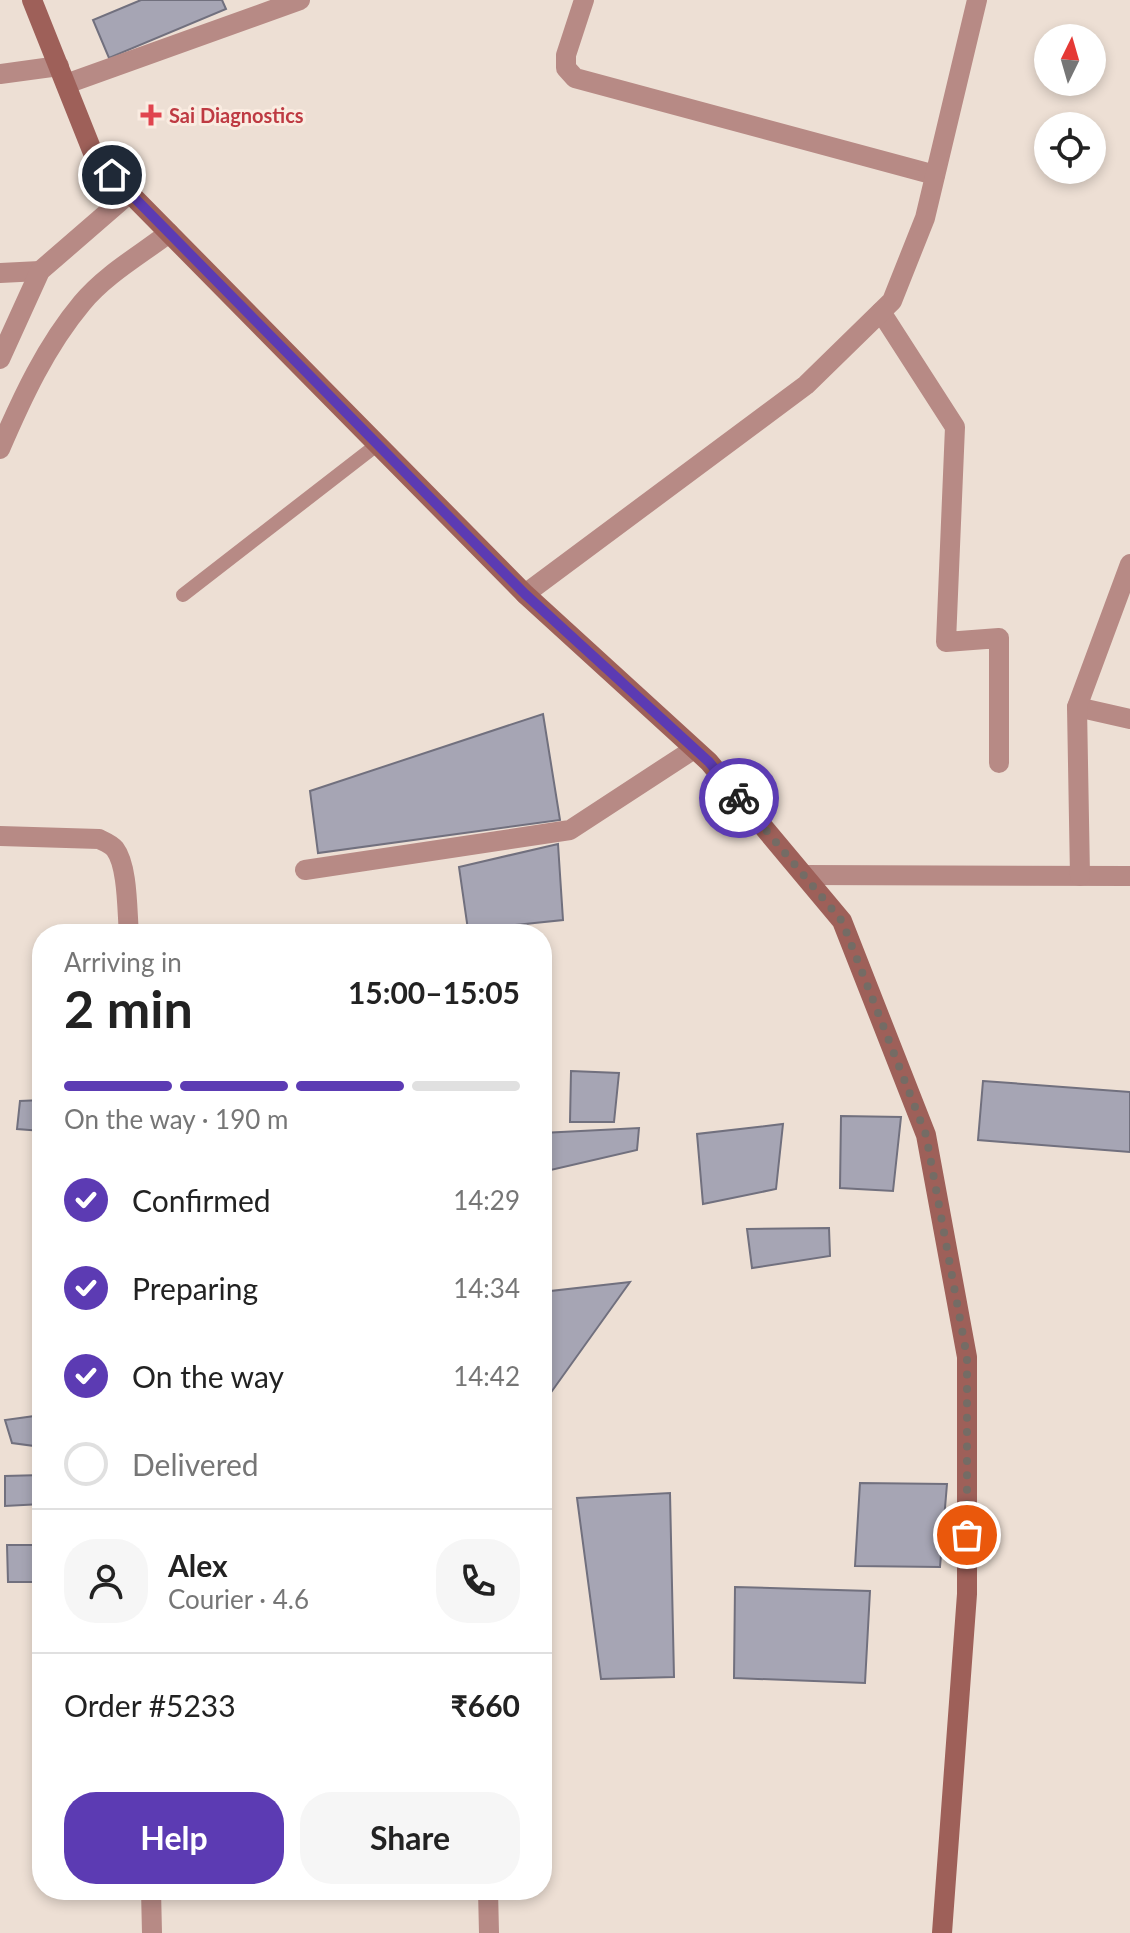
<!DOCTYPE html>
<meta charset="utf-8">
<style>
:root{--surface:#fff;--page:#f6f6f6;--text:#222;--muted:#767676;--line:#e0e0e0;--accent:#5c3bb3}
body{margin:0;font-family:Lato,sans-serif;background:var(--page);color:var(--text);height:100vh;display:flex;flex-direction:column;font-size:30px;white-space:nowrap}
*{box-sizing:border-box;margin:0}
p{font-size:26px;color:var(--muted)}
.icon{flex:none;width:44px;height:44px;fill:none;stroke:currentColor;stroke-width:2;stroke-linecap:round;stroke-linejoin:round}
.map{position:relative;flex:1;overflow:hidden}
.drawer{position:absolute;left:32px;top:924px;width:520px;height:976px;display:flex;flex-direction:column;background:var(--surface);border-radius:32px;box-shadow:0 4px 12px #0003}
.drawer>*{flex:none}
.needle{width:52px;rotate:5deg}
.tools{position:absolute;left:1034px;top:24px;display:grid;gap:16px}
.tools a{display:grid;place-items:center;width:72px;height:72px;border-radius:50%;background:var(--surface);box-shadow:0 4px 12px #0003;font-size:40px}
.pin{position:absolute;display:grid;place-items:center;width:68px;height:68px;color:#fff;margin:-34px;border:4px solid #fff;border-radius:50%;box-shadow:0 2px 8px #0007}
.courier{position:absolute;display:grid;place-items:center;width:80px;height:80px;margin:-40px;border:6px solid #5c3bb3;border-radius:50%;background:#fff;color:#222;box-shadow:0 2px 10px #0007}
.overview em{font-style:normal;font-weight:700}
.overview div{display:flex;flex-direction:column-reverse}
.overview{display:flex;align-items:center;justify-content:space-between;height:136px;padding:0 32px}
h1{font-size:52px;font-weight:700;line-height:60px}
.bar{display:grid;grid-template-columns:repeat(4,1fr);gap:12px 8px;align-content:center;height:96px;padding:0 32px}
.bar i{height:10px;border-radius:6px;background:var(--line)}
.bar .current{background:var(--accent)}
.bar p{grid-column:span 4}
.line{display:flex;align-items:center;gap:20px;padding:0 32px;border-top:2px solid var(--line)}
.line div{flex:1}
.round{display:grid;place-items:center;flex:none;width:84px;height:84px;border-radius:32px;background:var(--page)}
ol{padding:0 32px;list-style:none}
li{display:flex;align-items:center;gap:24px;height:88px}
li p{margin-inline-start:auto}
li .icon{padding:8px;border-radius:50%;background:var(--accent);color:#fff;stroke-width:4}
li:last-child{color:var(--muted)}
li i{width:44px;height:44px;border:4px solid var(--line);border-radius:50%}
.button{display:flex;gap:16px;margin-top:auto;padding:16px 32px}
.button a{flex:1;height:92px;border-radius:32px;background:var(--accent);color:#fff;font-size:32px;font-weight:700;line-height:92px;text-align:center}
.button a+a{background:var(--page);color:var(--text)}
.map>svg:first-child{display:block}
</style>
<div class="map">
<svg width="1130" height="1933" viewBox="0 0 1130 1933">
<rect width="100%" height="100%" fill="#eddfd4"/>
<!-- building -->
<g fill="#a6a5b4" stroke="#71707e" stroke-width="2">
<polygon points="141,0 222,0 226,9 109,58 93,20"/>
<polygon points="543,714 560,820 318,853 310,791"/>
<polygon points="558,844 563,920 468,930 459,867"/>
<polygon points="571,1071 619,1073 614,1122 570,1122"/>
<polygon points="983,1081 1130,1092 1130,1152 978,1140"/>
<polygon points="42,1100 42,1131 17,1129 20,1101"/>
<polygon points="841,1116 901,1117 893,1191 840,1188"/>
<polygon points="783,1124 776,1189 703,1204 697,1134"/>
<polygon points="639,1128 637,1150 542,1172 542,1133"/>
<polygon points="829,1228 830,1256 752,1268 747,1229"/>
<polygon points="630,1282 542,1405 542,1292"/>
<polygon points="42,1415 42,1447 12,1443 5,1420"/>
<polygon points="42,1475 42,1504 5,1506 5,1476"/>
<polygon points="860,1483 947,1484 940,1567 855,1566"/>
<polygon points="670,1493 674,1677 601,1679 577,1498"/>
<polygon points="7,1545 42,1545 42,1582 8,1582"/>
<polygon points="735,1587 870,1591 865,1683 734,1678"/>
</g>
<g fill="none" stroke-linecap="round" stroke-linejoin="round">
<!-- lane -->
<polyline stroke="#b78a85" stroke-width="14" points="183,595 378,444"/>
<!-- street -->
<g stroke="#b78a85" stroke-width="20">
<polyline points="584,0 566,55 566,68 575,78 935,175"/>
<polyline points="0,74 59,66"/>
<polyline points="66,84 300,0"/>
<polyline points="0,273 40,271"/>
<polyline points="881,312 955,427 946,642 999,638 999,763"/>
<polyline points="0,359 40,271 130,193"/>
<path d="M0 449C22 398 46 346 82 303 105 275 140 255 169 233"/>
<polyline points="525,594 806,385 892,301 925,218 977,0"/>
<polyline points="1077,707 1130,719"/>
<path d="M0 836 99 839C105 842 111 844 115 849 128 866 127 912 129 934"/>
<polyline points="305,870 570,830 694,749"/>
<polyline points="804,875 1130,876"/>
<polyline points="1080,876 1077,707 1130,564"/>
<polyline points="151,1890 152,1933"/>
<polyline points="488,1890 489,1933"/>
</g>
<!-- secondary -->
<polyline stroke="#9e6059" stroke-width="20" points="32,0 95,158 525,594 709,762 842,921 926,1135 967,1357 967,1594 942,1933"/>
</g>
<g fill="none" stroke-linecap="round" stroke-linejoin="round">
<!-- done -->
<polyline stroke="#746c65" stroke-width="8" stroke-dasharray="0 14.4" points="739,798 842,921 926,1135 967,1357 967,1535"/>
<!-- route -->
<polyline stroke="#5c3bb3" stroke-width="10" points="112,175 525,594 709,762 739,798"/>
</g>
<!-- markers -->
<path fill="#e0444e" stroke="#faece1" stroke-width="3" d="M147 103h8v8h8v8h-8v8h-8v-8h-8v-8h8z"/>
<g text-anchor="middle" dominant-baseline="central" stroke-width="6" stroke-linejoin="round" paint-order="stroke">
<!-- health labels -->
<g font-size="20" font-weight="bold" fill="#be3a42" stroke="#faece1" text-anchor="start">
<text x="169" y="115">Sai Diagnostics</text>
</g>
</g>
</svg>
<div class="tools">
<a><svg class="needle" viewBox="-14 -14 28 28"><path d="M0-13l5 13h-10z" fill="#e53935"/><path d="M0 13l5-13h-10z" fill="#767676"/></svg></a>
<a><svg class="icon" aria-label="locate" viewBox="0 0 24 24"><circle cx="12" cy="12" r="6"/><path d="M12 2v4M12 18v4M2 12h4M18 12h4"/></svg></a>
</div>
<div class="pin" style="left:967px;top:1535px;background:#ea580c"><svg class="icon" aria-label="bag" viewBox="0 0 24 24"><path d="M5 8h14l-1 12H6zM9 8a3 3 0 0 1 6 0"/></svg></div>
<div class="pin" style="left:112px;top:175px;background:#1f2937"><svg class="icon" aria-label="home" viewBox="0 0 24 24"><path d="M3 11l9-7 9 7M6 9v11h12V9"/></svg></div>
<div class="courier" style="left:739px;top:798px"><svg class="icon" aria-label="bike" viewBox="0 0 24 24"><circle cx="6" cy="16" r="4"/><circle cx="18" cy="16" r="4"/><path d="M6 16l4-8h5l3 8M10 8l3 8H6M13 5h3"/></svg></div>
<section class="drawer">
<div class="overview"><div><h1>2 min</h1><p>Arriving in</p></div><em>15:00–15:05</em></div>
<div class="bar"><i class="current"></i><i class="current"></i><i class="current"></i><i></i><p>On the way · 190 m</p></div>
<ol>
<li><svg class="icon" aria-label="check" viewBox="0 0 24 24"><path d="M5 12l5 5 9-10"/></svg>Confirmed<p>14:29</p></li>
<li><svg class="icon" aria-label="check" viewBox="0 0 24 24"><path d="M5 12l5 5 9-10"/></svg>Preparing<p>14:34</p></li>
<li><svg class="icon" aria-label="check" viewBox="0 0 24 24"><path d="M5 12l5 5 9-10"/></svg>On the way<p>14:42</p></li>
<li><i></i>Delivered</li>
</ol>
<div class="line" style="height:144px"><a class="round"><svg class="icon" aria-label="person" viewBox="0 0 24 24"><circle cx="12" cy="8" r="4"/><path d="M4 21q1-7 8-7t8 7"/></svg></a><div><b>Alex</b><p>Courier · 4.6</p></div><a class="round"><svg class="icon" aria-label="phone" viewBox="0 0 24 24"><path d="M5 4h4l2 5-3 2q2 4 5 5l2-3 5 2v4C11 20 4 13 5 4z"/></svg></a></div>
<div class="line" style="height:104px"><div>Order #5233</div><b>₹660</b></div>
<div class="button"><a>Help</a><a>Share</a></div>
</section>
</div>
